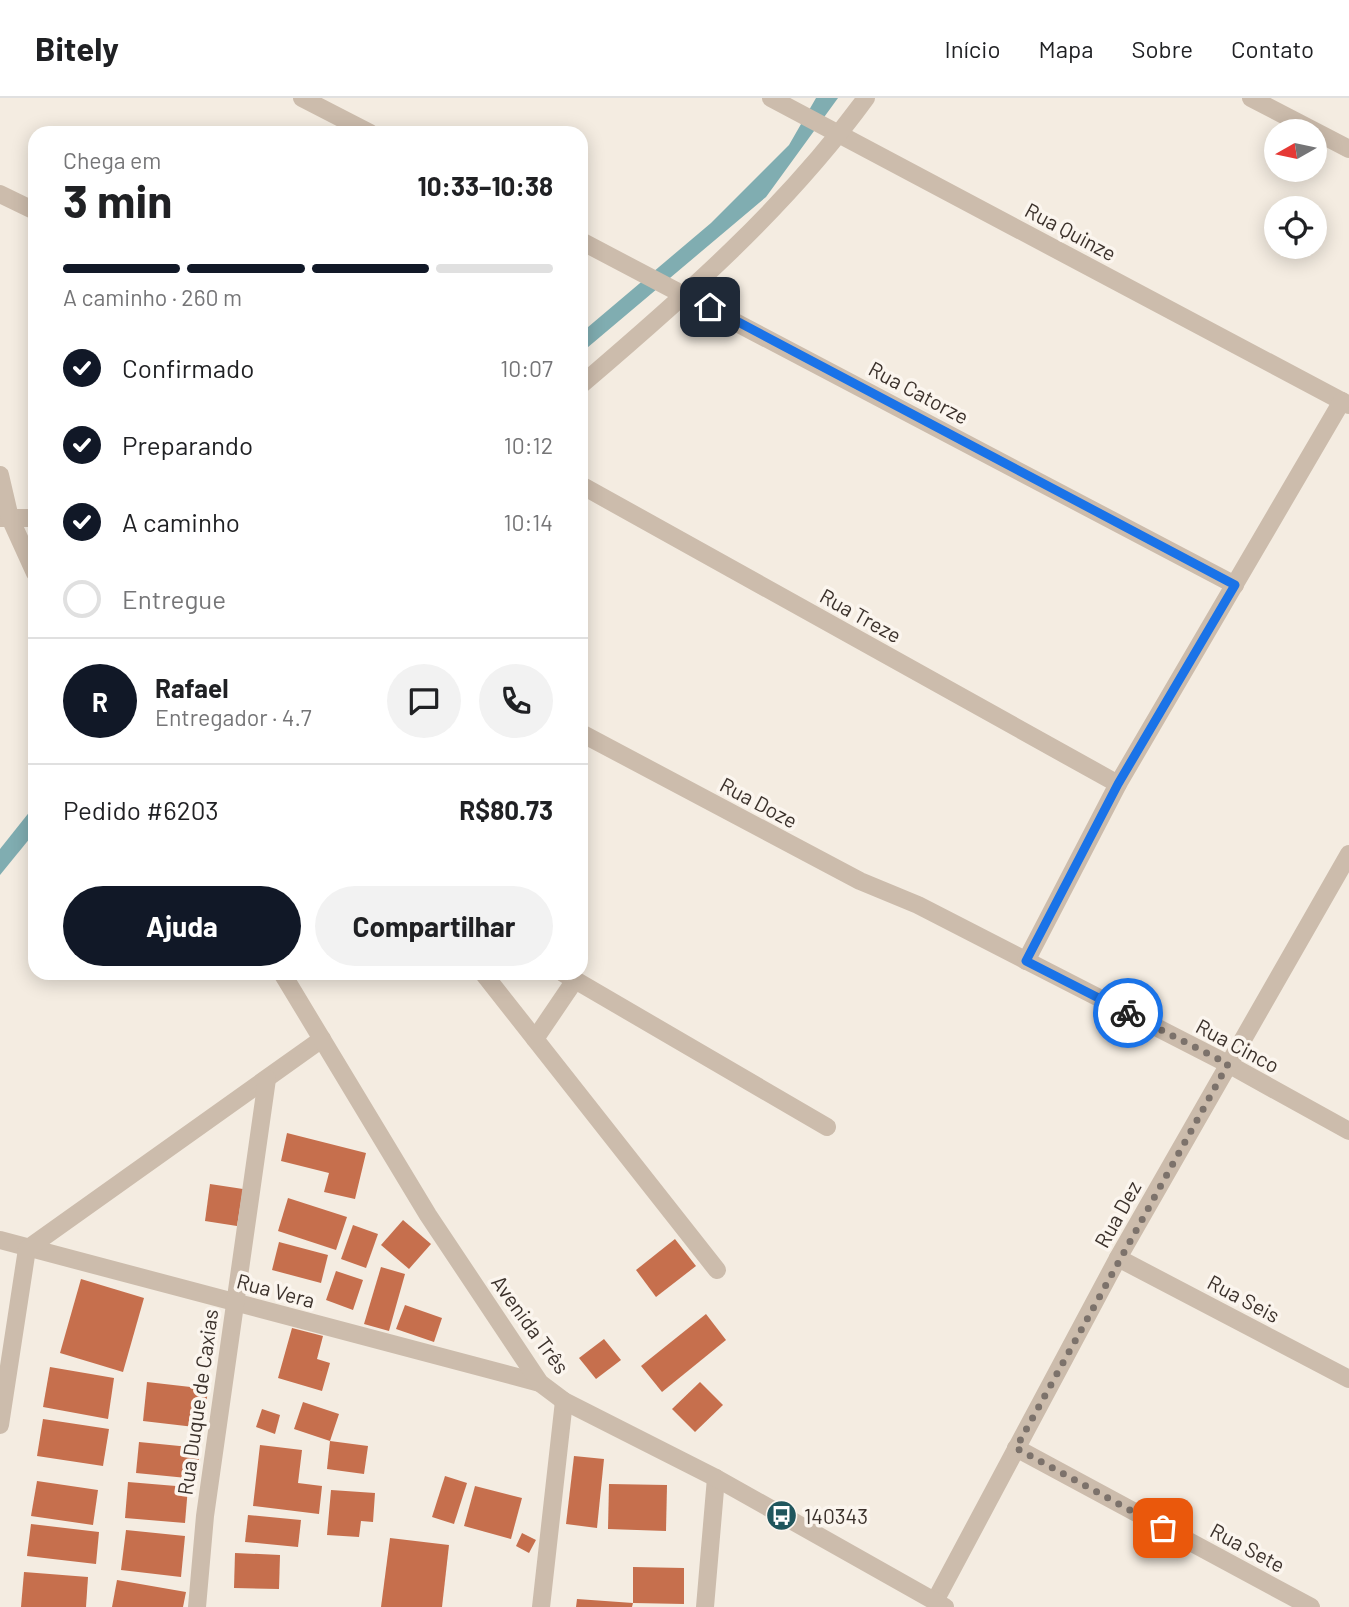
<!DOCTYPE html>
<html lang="pt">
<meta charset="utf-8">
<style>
:root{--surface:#fff;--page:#f2f2f2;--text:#202124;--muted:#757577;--line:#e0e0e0;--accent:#111827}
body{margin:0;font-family:Barlow,sans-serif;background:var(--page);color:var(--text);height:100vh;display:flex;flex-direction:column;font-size:26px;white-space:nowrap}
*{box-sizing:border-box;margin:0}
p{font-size:23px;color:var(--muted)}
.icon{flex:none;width:38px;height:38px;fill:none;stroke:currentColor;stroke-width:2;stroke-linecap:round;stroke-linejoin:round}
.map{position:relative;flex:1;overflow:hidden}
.panel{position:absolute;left:28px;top:28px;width:560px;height:854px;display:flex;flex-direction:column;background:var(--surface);border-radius:21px;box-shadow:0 4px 18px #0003}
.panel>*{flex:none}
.needle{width:46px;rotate:261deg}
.tools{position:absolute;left:1264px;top:21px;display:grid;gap:14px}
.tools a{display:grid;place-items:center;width:63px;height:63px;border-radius:50%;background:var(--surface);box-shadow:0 4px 18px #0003;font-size:35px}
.pin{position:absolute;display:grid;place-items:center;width:60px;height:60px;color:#fff;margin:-30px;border-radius:14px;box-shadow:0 4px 10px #0006}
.courier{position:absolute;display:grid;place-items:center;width:70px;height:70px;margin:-35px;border:5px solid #1a73e8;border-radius:50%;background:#fff;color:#222;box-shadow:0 2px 9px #0007}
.head em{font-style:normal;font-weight:700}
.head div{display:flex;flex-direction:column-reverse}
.head{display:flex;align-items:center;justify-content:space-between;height:119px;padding:0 35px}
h1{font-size:46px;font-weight:700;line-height:52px}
.bar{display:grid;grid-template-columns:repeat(4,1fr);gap:10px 7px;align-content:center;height:84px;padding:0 35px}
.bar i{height:9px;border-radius:5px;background:var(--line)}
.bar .on{background:var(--accent)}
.bar p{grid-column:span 4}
.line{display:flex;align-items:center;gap:18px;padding:0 35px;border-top:2px solid var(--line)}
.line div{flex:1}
.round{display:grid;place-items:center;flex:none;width:74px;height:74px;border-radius:37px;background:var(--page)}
ol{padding:0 35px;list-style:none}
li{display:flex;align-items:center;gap:21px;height:77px}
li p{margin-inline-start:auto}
li .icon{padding:7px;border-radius:50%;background:var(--accent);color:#fff;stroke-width:4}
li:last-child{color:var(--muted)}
li i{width:38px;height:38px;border:4px solid var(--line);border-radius:50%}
.button{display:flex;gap:14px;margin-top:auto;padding:14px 35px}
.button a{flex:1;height:80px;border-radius:42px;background:var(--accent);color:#fff;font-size:28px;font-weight:700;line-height:80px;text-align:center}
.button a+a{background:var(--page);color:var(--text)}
header{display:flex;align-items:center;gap:42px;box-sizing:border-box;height:98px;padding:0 35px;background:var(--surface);border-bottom:2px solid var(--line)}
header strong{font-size:33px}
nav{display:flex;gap:38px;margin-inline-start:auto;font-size:24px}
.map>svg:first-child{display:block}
</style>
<header>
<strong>Bitely</strong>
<nav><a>Início</a><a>Mapa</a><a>Sobre</a><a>Contato</a></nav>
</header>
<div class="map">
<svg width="1349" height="1509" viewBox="0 0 1349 1509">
<rect width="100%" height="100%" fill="#f4ece1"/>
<!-- water -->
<g fill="#80adb1">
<polygon points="816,0 838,0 766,99 581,255 581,235 711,125 789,47"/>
<polygon points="35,707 35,734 0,777 0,751"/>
</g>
<!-- building -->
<g fill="#c66f4d">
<polygon points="287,1035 366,1055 355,1101 324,1094 329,1075 281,1063"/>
<polygon points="210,1086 243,1091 237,1128 205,1123"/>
<polygon points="288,1100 347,1119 336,1152 278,1133"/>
<polygon points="403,1122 431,1146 409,1171 381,1147"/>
<polygon points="353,1127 378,1136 366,1170 341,1161"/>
<polygon points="675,1141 696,1168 656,1199 636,1172"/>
<polygon points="279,1144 328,1157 321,1185 272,1172"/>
<polygon points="381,1169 405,1176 389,1233 364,1226"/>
<polygon points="336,1173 363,1182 353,1212 326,1202"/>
<polygon points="81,1181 144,1200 123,1274 60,1255"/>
<polygon points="405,1207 442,1220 434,1244 396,1231"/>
<polygon points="706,1216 726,1242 662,1294 641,1268"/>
<polygon points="292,1230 323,1238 317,1261 330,1265 322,1293 278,1280"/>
<polygon points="604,1241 621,1262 596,1281 579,1260"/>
<polygon points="50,1269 114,1280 108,1321 43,1309"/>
<polygon points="147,1284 208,1291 203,1330 143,1323"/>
<polygon points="700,1284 723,1307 695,1334 672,1311"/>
<polygon points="303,1304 339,1316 330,1343 294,1331"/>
<polygon points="262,1311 280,1317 275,1336 256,1329"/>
<polygon points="43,1321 109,1331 103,1368 37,1358"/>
<polygon points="330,1343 368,1348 364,1376 327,1371"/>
<polygon points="139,1344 200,1350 197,1381 136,1375"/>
<polygon points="260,1347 302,1352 298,1385 322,1388 319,1416 253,1408"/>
<polygon points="574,1358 604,1361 597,1430 566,1426"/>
<polygon points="445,1378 467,1385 454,1426 432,1419"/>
<polygon points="37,1383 98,1392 93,1427 31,1418"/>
<polygon points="128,1384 188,1389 185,1425 125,1420"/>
<polygon points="609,1386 667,1387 666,1433 608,1431"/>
<polygon points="475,1388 522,1400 511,1441 464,1428"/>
<polygon points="331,1392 375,1395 373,1424 361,1423 359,1439 327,1437"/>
<polygon points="248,1417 301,1422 298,1449 245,1444"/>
<polygon points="31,1426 99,1434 96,1466 27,1458"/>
<polygon points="126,1432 185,1438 181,1479 121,1472"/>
<polygon points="522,1435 536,1442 529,1455 516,1448"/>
<polygon points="390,1440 449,1447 442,1509 381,1509"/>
<polygon points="235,1455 280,1457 279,1491 234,1490"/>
<polygon points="633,1469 684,1470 684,1506 633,1505"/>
<polygon points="24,1474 88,1479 86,1509 21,1509"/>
<polygon points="117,1482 186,1494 183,1509 112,1509"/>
<polygon points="577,1501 633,1505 632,1509 576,1509"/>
</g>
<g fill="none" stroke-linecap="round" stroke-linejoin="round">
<!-- minor -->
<g stroke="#ccbcac" stroke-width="18">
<polyline points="302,0 370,35"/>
<polyline points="771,0 1349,307"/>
<polyline points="1251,0 1349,51"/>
<polyline points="0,96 35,113"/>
<polyline points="581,143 1235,487"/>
<path d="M581 287C684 199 786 110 866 0"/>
<polyline points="581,387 1118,686"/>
<polyline points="0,420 35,420"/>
<polyline points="581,635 860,783 918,807 1228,966 1349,1033"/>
<polyline points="1026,863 1118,686 1342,303"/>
<polyline points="483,875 717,1172"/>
<polyline points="563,875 827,1029"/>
<polyline points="535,941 575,882"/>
<polyline points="0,1142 540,1285"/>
<polyline points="1118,1160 1349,1281"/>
<polyline points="0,1327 27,1151 322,941"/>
<polyline points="1016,1350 1311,1509"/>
<polyline points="935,1503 1118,1160 1349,756"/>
<polyline points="197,1509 205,1418 267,981"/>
<polyline points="541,1509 564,1303"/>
<polyline points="705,1509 716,1380"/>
</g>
<!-- tertiary -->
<g stroke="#ccbcac" stroke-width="18">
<polyline points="0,377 10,420 35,475"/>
<polyline points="282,875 428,1117 540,1285 564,1303 716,1380 945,1509"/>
</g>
</g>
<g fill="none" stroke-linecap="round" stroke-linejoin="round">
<!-- done -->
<polyline stroke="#7c726b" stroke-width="7" stroke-dasharray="0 12.6" points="1128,915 1228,966 1016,1350 1163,1430"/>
<!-- route -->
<polyline stroke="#1a73e8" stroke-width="9" points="710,209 1235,487 1118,686 1026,863 1128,915"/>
</g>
<!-- icons -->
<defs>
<symbol id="bus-disc" viewBox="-11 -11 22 22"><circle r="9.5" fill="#20565d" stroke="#fbf5ee"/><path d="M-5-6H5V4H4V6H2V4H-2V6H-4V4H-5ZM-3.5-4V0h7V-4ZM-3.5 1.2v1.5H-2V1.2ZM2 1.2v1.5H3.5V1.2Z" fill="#fff"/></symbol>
</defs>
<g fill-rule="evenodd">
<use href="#bus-disc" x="764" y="1400" width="35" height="35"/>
</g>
<g text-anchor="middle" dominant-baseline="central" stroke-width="7" stroke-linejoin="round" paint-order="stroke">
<!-- street labels -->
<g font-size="21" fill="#3b312b" stroke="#fbf5ee">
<text transform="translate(1071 133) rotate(28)">Rua Quinze</text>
<text transform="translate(919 294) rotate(28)">Rua Catorze</text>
<text transform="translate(861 517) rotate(29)">Rua Treze</text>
<text transform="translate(759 704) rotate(28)">Rua Doze</text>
<text transform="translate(1238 947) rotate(28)">Rua Cinco</text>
<text transform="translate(1117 1116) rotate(-61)">Rua Dez</text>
<text transform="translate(276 1192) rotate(15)">Rua Vera</text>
<text transform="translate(1244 1200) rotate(28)">Rua Seis</text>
<text transform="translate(531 1226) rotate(54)">Avenida Três</text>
<text transform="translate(197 1304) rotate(-82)">Rua Duque de Caxias</text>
<text transform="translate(1248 1449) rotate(28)">Rua Sete</text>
</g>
<!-- poi labels -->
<g font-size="21" fill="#3b312b" stroke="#fbf5ee" text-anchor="start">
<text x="804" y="1417">140343</text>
</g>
</g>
</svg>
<div class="tools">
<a><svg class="needle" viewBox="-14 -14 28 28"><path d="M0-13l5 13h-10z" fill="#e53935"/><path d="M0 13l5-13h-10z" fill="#757577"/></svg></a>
<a><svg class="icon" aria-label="locate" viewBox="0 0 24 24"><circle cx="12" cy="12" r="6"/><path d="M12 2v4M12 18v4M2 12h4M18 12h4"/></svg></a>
</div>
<div class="pin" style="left:1163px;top:1430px;background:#ea580c"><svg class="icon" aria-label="bag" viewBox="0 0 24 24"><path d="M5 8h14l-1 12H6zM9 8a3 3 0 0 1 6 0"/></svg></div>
<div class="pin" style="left:710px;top:209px;background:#1f2937"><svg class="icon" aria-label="home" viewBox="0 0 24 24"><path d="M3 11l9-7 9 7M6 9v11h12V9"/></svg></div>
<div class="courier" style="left:1128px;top:915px"><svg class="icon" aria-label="bike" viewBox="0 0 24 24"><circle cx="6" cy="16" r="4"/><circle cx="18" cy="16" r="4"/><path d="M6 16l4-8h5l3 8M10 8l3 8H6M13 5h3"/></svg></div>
<section class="panel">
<div class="head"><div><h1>3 min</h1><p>Chega em</p></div><em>10:33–10:38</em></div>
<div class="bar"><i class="on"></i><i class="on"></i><i class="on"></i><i></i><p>A caminho · 260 m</p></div>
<ol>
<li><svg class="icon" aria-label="check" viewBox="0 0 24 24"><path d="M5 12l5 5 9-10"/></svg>Confirmado<p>10:07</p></li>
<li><svg class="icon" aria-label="check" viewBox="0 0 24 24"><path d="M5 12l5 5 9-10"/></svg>Preparando<p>10:12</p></li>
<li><svg class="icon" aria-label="check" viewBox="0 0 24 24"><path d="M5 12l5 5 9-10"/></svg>A caminho<p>10:14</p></li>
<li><i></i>Entregue</li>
</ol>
<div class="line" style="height:126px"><b class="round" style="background:var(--accent);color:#fff">R</b><div><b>Rafael</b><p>Entregador · 4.7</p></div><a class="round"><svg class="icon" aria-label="chat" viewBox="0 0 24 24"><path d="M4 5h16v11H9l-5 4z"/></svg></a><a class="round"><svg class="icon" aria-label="phone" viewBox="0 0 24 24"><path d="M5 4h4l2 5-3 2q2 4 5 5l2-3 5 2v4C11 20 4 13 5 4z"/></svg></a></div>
<div class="line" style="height:91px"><div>Pedido #6203</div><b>R$80.73</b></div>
<div class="button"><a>Ajuda</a><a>Compartilhar</a></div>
</section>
</div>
